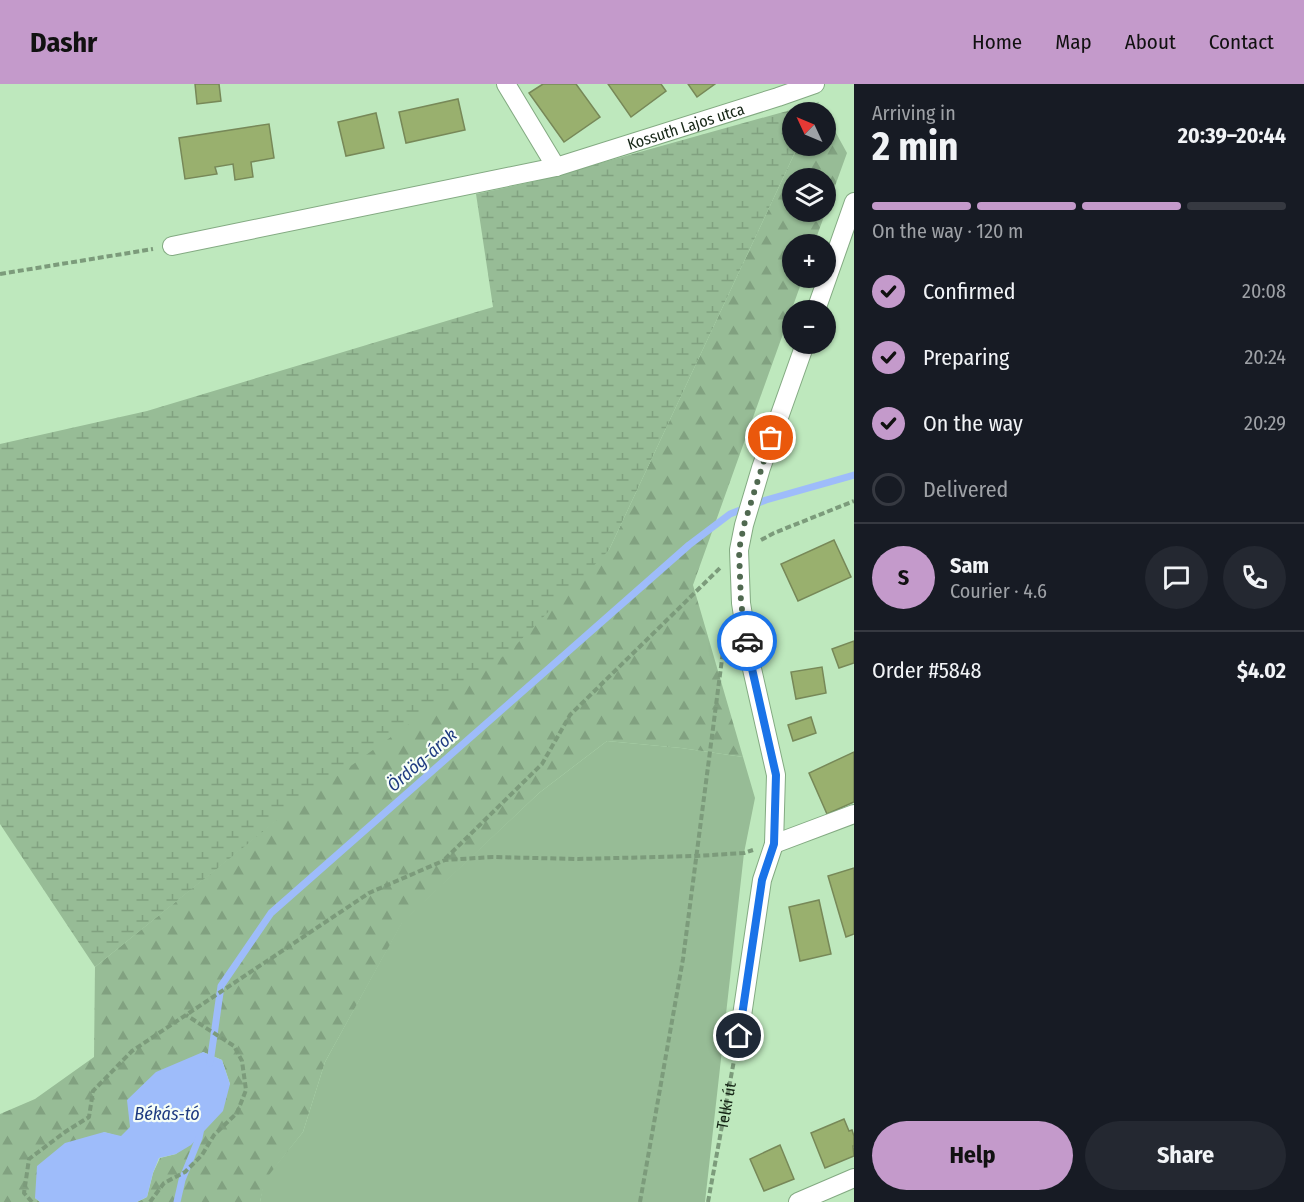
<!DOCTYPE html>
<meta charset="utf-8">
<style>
:root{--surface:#171b24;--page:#242831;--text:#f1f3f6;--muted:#9ea1a6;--line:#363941;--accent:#c49acb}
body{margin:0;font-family:"Fira Sans Condensed",sans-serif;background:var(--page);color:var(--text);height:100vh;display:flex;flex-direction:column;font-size:22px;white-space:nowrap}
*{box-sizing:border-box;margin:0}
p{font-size:20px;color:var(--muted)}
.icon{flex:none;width:33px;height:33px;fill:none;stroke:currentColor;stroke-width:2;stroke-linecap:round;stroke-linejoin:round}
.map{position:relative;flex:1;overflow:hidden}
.panel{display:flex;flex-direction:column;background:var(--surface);width:450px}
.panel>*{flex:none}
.needle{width:39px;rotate:314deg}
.tools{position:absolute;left:782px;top:18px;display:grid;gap:12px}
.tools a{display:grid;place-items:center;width:54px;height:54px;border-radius:50%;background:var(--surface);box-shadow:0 2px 4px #0004;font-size:30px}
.pin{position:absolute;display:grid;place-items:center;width:51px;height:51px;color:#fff;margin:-26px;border:3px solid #fff;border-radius:50%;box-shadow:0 2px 6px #0007}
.courier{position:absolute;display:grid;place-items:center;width:60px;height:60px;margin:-30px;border:4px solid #1a73e8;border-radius:50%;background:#fff;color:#222;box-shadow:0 2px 8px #0007}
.summary em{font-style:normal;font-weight:700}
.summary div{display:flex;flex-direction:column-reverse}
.summary{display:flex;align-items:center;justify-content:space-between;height:102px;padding:0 18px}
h1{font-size:39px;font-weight:700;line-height:45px}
.bar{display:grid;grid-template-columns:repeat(4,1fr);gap:9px 6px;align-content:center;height:72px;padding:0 18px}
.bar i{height:8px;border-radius:4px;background:var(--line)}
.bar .active{background:var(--accent)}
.bar p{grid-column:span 4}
.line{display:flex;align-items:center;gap:15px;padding:0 18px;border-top:2px solid var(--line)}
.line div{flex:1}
.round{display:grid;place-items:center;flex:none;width:63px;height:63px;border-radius:32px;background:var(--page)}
ol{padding:0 18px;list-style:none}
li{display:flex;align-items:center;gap:18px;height:66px}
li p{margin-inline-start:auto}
li .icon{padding:6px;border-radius:50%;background:var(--accent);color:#111;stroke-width:4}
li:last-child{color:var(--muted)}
li i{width:33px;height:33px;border:3px solid var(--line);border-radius:50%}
.action{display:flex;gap:12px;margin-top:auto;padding:12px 18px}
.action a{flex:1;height:69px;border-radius:36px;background:var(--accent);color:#111;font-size:24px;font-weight:700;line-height:69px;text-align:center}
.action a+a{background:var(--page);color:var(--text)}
header{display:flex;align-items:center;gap:36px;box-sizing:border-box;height:84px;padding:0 30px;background:var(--accent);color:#111}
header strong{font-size:28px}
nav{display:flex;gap:33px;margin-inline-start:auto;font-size:21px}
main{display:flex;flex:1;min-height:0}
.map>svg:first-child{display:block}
</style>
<header>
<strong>Dashr</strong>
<nav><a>Home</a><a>Map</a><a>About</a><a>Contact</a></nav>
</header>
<main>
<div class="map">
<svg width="854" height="1118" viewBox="0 0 854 1118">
<defs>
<pattern id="forest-firs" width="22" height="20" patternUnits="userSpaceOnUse" patternTransform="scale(1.5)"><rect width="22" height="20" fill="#97bc96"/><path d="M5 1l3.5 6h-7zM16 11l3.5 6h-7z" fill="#81a180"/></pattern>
<pattern id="wetland-marsh" width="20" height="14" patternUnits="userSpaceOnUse" patternTransform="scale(1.5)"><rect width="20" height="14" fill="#97bc96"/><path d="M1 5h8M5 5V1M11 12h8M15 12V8" fill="none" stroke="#81a180"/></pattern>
</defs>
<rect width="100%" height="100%" fill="#bee8bd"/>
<!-- grass -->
<polygon fill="#97bc96" points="607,657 681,664 743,673 755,714 744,769 705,1118 260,1118 264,1096 303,1048 325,978 402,838 539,709"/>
<!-- forest -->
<path fill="url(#forest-firs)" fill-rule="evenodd" d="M825 29 847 69 814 160H792V194H803L693 501 743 673 681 664 607 657 539 709 402 839 325 978 303 1048 265 1096 260 1118H137L147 1113 153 1089 160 1074 176 1070 230 1000 222 976 203 968 121 1053 104 1048 35 1114 40 1118H0V1030L35 1015 94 973 95 883 609 466 798 62H825ZM792 94H825V128H792Z"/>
<!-- wetland -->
<polygon fill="url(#wetland-marsh)" points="819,18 814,28 792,28 792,62 798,62 609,466 509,568 291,725 95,883 0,740 0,360 147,327 493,223 476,110 536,97"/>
<!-- water -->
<polygon fill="#9ebcfa" points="203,968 222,976 230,1000 223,1027 191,1061 176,1070 159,1074 153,1089 147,1113 137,1118 40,1118 35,1114 37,1082 65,1059 104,1048 121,1052 130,1043 127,1016 156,988"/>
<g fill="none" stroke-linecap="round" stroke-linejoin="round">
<!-- stream -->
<g stroke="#9ebcfa" stroke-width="7">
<polyline points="210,979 221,902 271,829 689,461 730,430 766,416 854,391"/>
<polyline points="177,1118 182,1096 199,1054 201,1044"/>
</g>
</g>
<!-- building -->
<g fill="#99b06e" stroke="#778858" stroke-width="1.5">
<polygon points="195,0 219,0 221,17 197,20"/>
<polygon points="543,0 576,0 600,33 564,58 529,9"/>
<polygon points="608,0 661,0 666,7 631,33"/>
<polygon points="688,0 715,0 697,13"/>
<polygon points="458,15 465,46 406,59 399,28"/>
<polygon points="376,29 384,64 346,72 338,38"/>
<polygon points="269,40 274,74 251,78 253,93 235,96 233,80 215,83 217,90 185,95 179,54"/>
<polygon points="834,456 851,493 798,517 781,480"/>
<polygon points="854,557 854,579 839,584 832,565"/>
<polygon points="822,583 826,609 796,615 791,588"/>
<polygon points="811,633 816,649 793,657 788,641"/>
<polygon points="854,668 854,718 827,730 809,689"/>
<polygon points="854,784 854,850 846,853 828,792"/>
<polygon points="819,816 831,870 800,877 789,823"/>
<polygon points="844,1035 849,1047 852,1046 854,1052 854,1062 853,1062 854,1072 825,1084 811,1049"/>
<polygon points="780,1061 794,1095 764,1107 750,1075"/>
</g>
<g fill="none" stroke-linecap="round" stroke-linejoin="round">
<defs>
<g id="minor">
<polyline points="506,0 556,83"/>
<path id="s2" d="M172 162 556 83 778 13 815 0"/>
<polyline points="816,226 854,118"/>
<polyline points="774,760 854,730"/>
<polyline points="739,952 762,796 774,760 776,691 750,576 741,519 739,466 744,441 761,384 805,260"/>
<polyline points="798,1118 854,1094"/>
</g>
</defs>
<!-- minor casing -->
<use href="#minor" stroke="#83aa82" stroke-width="20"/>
<!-- path -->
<g stroke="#7c9b7b" stroke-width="4" stroke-dasharray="6 3" stroke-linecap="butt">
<polyline points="0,190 153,165"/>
<polyline points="761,456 774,449 854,417"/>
<polyline points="445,775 542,680 570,631 721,483"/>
<polyline points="32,1118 24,1109 29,1075 65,1048 89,1033 93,1007 132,967 369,809 445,776 493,773 578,775 696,772 744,769 753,766"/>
<polyline points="150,1118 164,1099 185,1088 202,1071 214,1051 237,1029 246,1006 242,977 234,962 186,931"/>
<polyline points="640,1118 683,875 725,552"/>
<path id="s1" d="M708 1118 735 971"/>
</g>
<!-- minor -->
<use href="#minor" stroke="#fff" stroke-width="18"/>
</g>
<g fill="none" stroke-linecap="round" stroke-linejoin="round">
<!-- done -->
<polyline stroke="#506950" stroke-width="6" stroke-dasharray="0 10.8" points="747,557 741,519 739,466 744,441 771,354"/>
<!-- route -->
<polyline stroke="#1a73e8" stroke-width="8" points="739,952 762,796 774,760 776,691 750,576 747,557"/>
</g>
<g text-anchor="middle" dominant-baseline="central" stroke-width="4.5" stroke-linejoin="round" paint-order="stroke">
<!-- street labels -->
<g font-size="16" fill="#152515" stroke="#f6fef6">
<text stroke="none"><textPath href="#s2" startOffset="528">Kossuth Lajos utca</textPath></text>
<text stroke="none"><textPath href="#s1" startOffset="98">Telki út</textPath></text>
</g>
<!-- water labels -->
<g font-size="18" font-style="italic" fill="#1e3b81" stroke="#f6fef6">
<text transform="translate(422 676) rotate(-41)">Ördög-árok</text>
<text x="167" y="1030">Békás-tó</text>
</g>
</g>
</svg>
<div class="tools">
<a><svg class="needle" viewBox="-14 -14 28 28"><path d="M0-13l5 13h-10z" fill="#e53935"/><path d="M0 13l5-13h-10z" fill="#9ea1a6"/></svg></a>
<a><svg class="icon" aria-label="layers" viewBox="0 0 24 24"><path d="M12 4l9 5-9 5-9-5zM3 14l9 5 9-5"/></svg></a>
<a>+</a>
<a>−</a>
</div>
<div class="pin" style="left:771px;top:354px;background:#ea580c"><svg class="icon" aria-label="bag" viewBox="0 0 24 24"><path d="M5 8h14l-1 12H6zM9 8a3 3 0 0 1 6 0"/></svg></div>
<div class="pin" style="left:739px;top:952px;background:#1f2937"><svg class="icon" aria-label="home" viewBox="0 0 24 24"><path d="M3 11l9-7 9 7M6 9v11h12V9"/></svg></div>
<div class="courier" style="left:747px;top:557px"><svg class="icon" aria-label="car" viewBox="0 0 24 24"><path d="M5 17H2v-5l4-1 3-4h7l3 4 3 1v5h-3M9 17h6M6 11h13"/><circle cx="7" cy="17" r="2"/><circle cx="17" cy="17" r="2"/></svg></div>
</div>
<section class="panel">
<div class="summary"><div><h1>2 min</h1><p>Arriving in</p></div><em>20:39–20:44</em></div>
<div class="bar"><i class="active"></i><i class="active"></i><i class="active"></i><i></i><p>On the way · 120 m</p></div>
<ol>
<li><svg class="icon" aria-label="check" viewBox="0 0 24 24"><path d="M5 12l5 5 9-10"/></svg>Confirmed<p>20:08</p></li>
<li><svg class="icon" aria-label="check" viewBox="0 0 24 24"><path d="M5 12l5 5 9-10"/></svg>Preparing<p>20:24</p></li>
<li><svg class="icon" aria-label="check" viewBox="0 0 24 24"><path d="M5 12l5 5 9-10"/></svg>On the way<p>20:29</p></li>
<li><i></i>Delivered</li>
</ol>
<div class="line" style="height:108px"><b class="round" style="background:var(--accent);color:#111">S</b><div><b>Sam</b><p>Courier · 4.6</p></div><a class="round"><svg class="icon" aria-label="chat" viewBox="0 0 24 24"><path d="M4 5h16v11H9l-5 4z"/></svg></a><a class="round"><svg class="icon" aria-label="phone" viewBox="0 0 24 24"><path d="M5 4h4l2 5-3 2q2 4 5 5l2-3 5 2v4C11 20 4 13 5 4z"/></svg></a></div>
<div class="line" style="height:78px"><div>Order #5848</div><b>$4.02</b></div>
<div class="action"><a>Help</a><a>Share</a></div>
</section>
</main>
